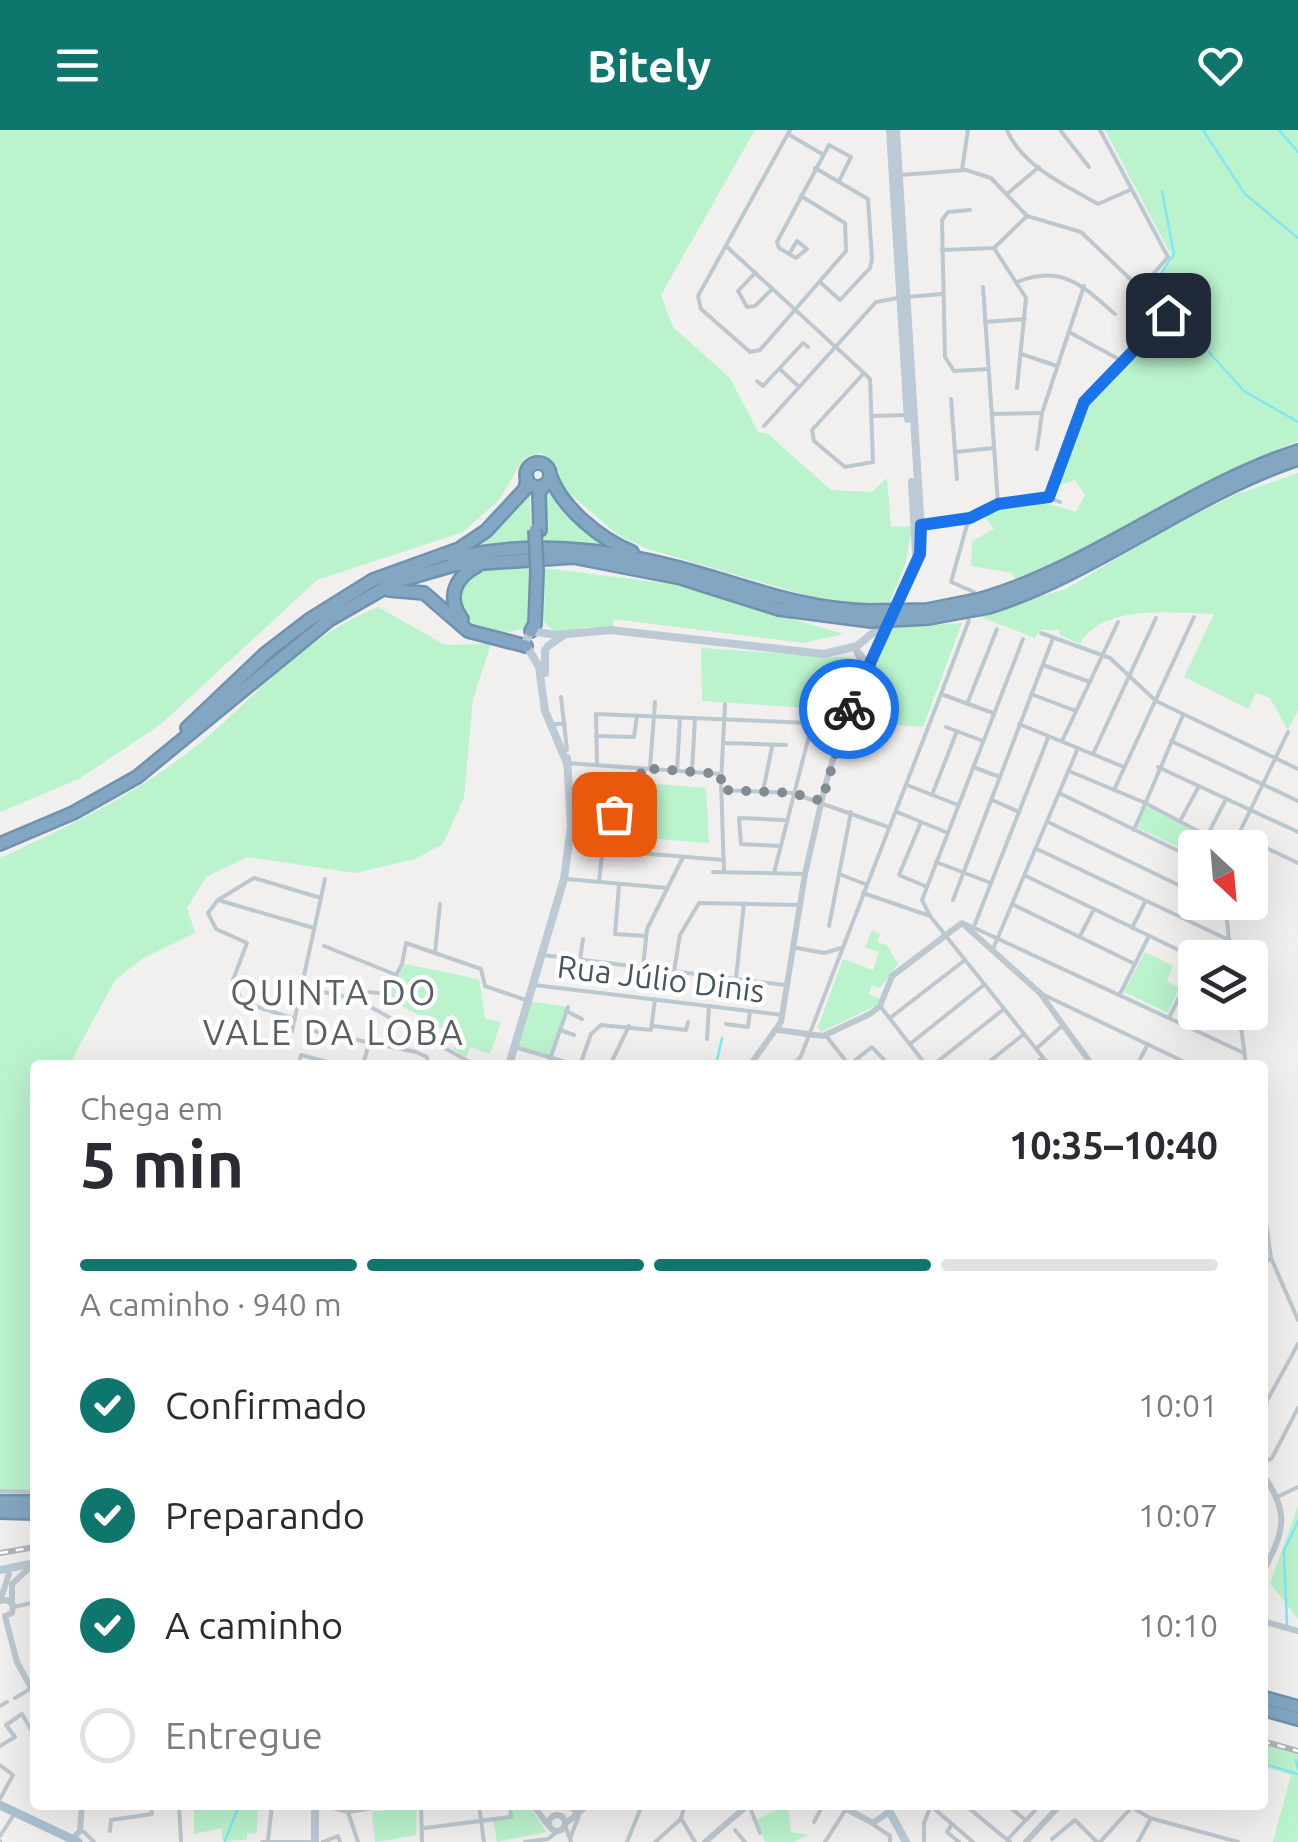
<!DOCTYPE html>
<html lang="pt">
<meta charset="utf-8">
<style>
:root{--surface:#fff;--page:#f7f7f7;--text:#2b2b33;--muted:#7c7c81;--line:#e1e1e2;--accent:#0f766e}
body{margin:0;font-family:Ubuntu,sans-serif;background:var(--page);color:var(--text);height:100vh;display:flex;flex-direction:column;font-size:38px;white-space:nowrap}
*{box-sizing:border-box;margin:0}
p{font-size:32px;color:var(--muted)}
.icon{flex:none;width:55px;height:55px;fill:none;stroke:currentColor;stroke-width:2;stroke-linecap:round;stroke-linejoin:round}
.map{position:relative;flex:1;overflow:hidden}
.side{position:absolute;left:30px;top:930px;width:1238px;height:750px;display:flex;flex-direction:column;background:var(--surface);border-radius:10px;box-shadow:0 10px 40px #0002}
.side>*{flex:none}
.needle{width:65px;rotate:154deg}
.tools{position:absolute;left:1178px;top:700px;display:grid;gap:20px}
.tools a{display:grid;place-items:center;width:90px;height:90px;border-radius:10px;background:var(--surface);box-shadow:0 10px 40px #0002;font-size:50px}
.pin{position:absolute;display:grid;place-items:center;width:85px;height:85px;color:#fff;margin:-42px;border-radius:20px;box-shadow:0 5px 15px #0006}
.courier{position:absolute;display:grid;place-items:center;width:100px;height:100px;margin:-50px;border:8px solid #1a73e8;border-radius:50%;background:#fff;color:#222;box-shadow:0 2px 12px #0007}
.head em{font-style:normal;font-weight:700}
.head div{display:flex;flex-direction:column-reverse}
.head{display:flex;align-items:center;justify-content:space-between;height:170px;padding:0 50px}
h1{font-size:65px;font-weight:700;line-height:75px}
.bar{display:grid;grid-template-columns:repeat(4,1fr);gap:15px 10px;align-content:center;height:120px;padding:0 50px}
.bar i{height:12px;border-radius:8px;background:var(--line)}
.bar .selected{background:var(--accent)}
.bar p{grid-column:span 4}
ol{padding:0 50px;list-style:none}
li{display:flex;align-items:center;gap:30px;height:110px}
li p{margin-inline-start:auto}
li .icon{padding:10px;border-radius:50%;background:var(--accent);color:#fff;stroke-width:4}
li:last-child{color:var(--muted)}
li i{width:55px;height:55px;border:5px solid var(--line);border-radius:50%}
header{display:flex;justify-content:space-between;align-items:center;height:130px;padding:0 50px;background:var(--accent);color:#fff;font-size:45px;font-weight:700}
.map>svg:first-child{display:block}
</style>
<header><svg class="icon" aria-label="menu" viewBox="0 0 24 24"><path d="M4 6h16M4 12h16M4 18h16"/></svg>Bitely<svg class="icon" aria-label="heart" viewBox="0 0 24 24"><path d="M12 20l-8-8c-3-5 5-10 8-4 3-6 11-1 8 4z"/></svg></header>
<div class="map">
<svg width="1298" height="1712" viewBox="0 0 1298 1712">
<rect width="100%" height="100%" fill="#f2efef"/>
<!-- green -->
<g fill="#baf3cc">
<polygon points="0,0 755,0 661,165 673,197 730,248 758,302 768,304 831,360 872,362 887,348 891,397 912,396 906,432 888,476 822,470 648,419 618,405 562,357 556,335 541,323 524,328 499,370 463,402 317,450 161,594 79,649 0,682"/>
<path d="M1105 0H1298V311L1227 341 1120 404 1016 451 1012 443 971 436 972 411 994 399 984 386C1015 366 1043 371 1076 382L1085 365 1075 350 1057 356 1085 276 1171 189 1146 158 1172 132 1170 123Z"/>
<path d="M1298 343V580L1288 600 1270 568 1256 563 1248 579 1184 547 1214 484C1174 483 1102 473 1080 514L1060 505 1059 500H1040L1035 508 976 485 1066 459 1164 400 1237 364Z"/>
<polygon points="551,354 615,419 544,413 544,362"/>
<polygon points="529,356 532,413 463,421"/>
<path d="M532 431 530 495C515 507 468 503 460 481 458 474 459 463 459 455L475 439Z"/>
<polygon points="545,438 671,454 844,504 803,513 614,489 612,498 587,497 557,504 544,492"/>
<path d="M378 477 445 515 491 514 473 569 464 667 443 714 415 729 355 743 247 727 206 747 187 778 195 803 142 829 115 850 69 935H35V1367L0 1366V728C65 698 129 668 186 624 254 572 294 511 378 477Z"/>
<polygon points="962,493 923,597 849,591 891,498"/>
<polygon points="701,518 852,528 860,533 861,547 840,580 702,571"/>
<polygon points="644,653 706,658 709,713 621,706 623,684 638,674"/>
<polygon points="1145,676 1225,717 1195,718 1195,725 1138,698"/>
<polygon points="872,800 880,804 877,812 887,815 898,834 880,858 872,855 869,864 880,869 877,875 821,902 818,897 843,829 873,840 879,822 865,817"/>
<polygon points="1145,822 1173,836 1167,851 1179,858 1168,883 1124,862"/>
<polygon points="405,834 479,849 485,889 501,892 490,924 470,917 466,927 452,919 459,912 452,904 386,867"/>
<polygon points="529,871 568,877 551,927 515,917"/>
<polygon points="1298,1376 1298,1489 1270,1453"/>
<polygon points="1262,1614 1298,1624 1298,1712 1273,1712 1291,1645 1263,1636"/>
<polygon points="194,1675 258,1675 257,1703 247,1704 247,1710 222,1711 222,1698 194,1704"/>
<polygon points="510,1675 529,1675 546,1702 497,1712 493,1690 511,1687"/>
<polygon points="788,1675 791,1702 808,1705 794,1712 765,1712 757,1689"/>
<polygon points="417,1676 416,1705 375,1712 372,1682"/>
</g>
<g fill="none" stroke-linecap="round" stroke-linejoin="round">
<!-- stream -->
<g stroke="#83e6f4" stroke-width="2.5">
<polyline points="1203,0 1245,64 1298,108"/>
<polyline points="1279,0 1298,22"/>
<polyline points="1162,61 1174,124 1151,158 1244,261 1298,292"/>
<polyline points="716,935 722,908"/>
<polyline points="1287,1495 1284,1421 1298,1391"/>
<polyline points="1296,1630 1298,1639"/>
<polyline points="1262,1633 1298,1644"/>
<polyline points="225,1711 239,1675"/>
</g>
<defs>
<g id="motorway">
<circle cx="538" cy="345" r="12"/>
<path d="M550 345C562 378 600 409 632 422"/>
<polyline points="540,400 539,363 544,355"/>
<path d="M453 428C541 408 625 421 711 447 764 463 813 480 869 481"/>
<polyline points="389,460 424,463 468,501 526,516"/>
<path d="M982 469C1095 435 1186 358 1298 321"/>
<path d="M989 477C1099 442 1188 366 1298 329"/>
<path d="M462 489C446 468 455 447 477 436"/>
<polyline points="531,501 535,494 537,442"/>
<polyline points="187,598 266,523 309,490 373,450 459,419 486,401 525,359 527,349"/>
<polyline points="0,714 73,683 137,647 329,490 395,452 454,435 573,427 681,448 779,479 871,491"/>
<polyline points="0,1372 35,1372"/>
<polyline points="0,1382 35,1383"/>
<polyline points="1262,1567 1298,1577"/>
<polyline points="1262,1579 1298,1589"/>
</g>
</defs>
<!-- motorway casing -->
<use href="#motorway" stroke="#6e92af" stroke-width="16"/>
<!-- minor -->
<g stroke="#bcc8d0" stroke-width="4">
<polyline points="790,0 698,166 701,179 750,222 760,220 846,121 845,93 801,66"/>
<path d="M1007 0C1022 36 1067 56 1098 74L1130 60"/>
<polyline points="1060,0 1089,37"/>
<polyline points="1100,0 1168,127 1141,158"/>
<polyline points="788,4 822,24"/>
<polyline points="815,38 868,69 872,129 870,138 840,170 821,153"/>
<polyline points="962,40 968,0"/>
<polyline points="900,45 966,40 991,48 1027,86 1081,102 1168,185 1084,272 1049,367"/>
<polyline points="1008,63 1039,37"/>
<polyline points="970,80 948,82 942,90 945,227 954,241 988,239"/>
<polyline points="726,116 864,243 870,249 873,332 845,337 814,311 812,300 864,243"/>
<polyline points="994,118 1026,168 1017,258"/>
<polyline points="942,120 994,118 1027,86"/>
<polyline points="789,124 797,111 807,119 796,128 779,118 777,112 829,15 851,27 839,51"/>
<polyline points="755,143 738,161 747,177 755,176 772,159"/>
<path d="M1017 152C1061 134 1082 155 1115 184"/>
<polyline points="983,157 998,374"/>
<polyline points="907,167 942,164"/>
<polyline points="985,192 1025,189"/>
<polyline points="1069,202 1124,232"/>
<polyline points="1021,224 1057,236"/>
<polyline points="781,240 799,257"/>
<polyline points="757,251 763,256 803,213 808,217"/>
<polyline points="951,269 957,349"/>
<polyline points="992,284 1042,283"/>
<polyline points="873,286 909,285"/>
<polyline points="764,296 876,172 898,168"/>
<polyline points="1037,319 1042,283 1084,156"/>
<polyline points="955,322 994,318"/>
<polyline points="969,388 951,452 974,462"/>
<path d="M919 395C935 393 952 392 968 389 999 381 1026 356 1060 372"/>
<polyline points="969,490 941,564 993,583"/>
<polyline points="1041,503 1110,528 1156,571 1298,639"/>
<polyline points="1023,509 922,770 930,786 1049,935"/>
<polyline points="1043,535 1090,552"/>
<polyline points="1031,564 1076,581"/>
<polyline points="561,567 567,620"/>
<polyline points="967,574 997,499"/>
<polyline points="556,594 565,594"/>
<polyline points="1019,594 1124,637"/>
<polyline points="946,597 983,611"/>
<polyline points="596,606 634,607 637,586"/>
<polyline points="1062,611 1118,492"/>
<polyline points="1171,611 1298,671"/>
<polyline points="723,613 786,615 773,615"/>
<polyline points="1093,624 1156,488"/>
<polyline points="567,633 721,644"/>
<polyline points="597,635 596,584 811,593"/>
<polyline points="973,637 1000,647"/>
<polyline points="1158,637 1298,702"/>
<polyline points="650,638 655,572"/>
<polyline points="677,640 680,588"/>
<polyline points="692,641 695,588"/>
<polyline points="1069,641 1143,672 1230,718"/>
<polyline points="907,655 958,675"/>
<polyline points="721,660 792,663 888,697"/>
<polyline points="1114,660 1194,487"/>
<polyline points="763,661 772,617"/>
<polyline points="1059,663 1195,729"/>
<polyline points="932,665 957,601"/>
<polyline points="992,670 1019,682"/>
<polyline points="897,682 948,703"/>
<polyline points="1180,691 1199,656"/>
<polyline points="605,692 636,672 642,640"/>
<polyline points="921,692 899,745 925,756"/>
<polyline points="1048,692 1195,763"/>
<polyline points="604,697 577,693 582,653 606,654 607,675 613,684"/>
<polyline points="1134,700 1183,585"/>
<polyline points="1208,704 1226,669"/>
<polyline points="1239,705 1298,733"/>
<polyline points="779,716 741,714 739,688 784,690"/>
<polyline points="1232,718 1288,602"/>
<polyline points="1037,719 1229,810"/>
<polyline points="602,720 724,730"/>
<polyline points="936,732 991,753"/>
<polyline points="713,742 805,744"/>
<polyline points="724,742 721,652 725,574"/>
<polyline points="774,743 816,578"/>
<polyline points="839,744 865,754"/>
<polyline points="1026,746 1195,828"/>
<polyline points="567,749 667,758"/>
<polyline points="599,752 607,677"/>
<polyline points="619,755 615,804 646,806"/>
<polyline points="863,763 930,786"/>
<polyline points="218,770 314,798"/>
<polyline points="953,770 1053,508"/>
<polyline points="1215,772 1225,776"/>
<polyline points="1225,772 1231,828"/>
<polyline points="1014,775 1135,834"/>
<polyline points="966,794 1244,923"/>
<polyline points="975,794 1048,608"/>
<polyline points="829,796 851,682"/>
<polyline points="1132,798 1145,772"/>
<polyline points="1080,806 1094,779"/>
<polyline points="324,816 394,844"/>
<polyline points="792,817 824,823 841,818"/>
<polyline points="993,819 1078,618"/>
<polyline points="435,823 440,774"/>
<polyline points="543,825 785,855"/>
<polyline points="580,830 583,809"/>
<polyline points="643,838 647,799 683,727"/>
<polyline points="674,841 680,805 699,773 800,775"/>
<polyline points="736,848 744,773"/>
<polyline points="534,855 782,885"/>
<polyline points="302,857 358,870 475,935"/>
<polyline points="1042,864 1191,935"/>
<polyline points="1120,864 1149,806"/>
<polyline points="358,870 369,862 386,864 402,834 406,813 481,839 485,856 529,871"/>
<polyline points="880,876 926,935"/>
<polyline points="566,881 582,889"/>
<polyline points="1239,882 1246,935"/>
<polyline points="890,888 965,830"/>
<polyline points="1169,888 1195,835"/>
<polyline points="295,889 242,872 233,850 247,813 216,799 208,783 218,770 254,748 321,768"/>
<polyline points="726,894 748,897 750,881"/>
<polyline points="653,896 686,900 688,892"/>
<polyline points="309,900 416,922 427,927 428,935"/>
<polyline points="560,900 574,905"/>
<polyline points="292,901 325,749"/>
<polyline points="827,907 849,935"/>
<polyline points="707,909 709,876"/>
<polyline points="910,914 985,854"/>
<polyline points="515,917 575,935"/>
<polyline points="1037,918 1063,895"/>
<polyline points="1090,932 1111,935"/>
<polyline points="298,935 301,925 339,935"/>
<polyline points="363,935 369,913"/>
<polyline points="548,935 568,877"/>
<polyline points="580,935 591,904 601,895 651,900 655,869"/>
<polyline points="610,935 629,896"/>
<polyline points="793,935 801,926 941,564"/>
<polyline points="849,935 872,917 889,935"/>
<polyline points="933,935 1004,879"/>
<polyline points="985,935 1024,904"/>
<polyline points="1033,935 1043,928"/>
<polyline points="1137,935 1148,914"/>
<polyline points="1262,1062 1271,1128 1298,1190"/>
<polyline points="1262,1136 1271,1128"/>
<polyline points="1262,1207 1262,1208"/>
<polyline points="1262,1280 1298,1214"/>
<polyline points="1262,1334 1272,1328 1298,1278"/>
<polyline points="0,1361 35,1362"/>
<polyline points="1277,1367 1298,1357"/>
<polyline points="14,1477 35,1472"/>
<polyline points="15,1568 30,1559"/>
<polyline points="0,1576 7,1572"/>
<polyline points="0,1616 15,1607 6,1595 22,1584 35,1607"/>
<polyline points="35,1616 35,1626"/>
<polyline points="0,1635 13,1645 0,1669"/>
<polyline points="179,1675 181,1712"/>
<polyline points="322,1675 348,1682 392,1675"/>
<polyline points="421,1675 422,1712"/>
<polyline points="479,1675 484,1712"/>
<polyline points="566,1675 579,1685 570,1709"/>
<polyline points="685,1675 681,1688 695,1712"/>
<polyline points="749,1675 760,1703"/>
<polyline points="965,1675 1010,1712"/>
<polyline points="1007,1675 1023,1688"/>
<polyline points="1128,1675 1150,1688 1238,1712"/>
<polyline points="931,1676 973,1712"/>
<polyline points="691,1678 701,1675"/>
<polyline points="348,1682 358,1712"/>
<polyline points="814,1692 823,1675"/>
<polyline points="952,1694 947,1702 959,1712"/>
<polyline points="565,1695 571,1712"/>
<polyline points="874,1695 890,1706 890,1712"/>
<polyline points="425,1698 511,1687 510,1675"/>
<polyline points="735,1700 745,1712"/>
<polyline points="110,1701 111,1690 152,1684 151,1675"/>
<polyline points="84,1702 94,1712"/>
<polyline points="0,1706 13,1686"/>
<polyline points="1009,1708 1040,1675"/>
<polyline points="1052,1709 1075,1690 1097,1712"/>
<polyline points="268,1710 272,1675"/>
<polyline points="0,1711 0,1712"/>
<polyline points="262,1712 310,1712"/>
<polyline points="323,1712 338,1706 340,1712"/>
<polyline points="525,1712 548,1709 558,1701"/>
<polyline points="627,1712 642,1675"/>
<polyline points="655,1712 681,1689"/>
<polyline points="825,1712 846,1679"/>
<polyline points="924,1712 924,1693 931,1675"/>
<polyline points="1100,1712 1130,1679"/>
<polyline points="1138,1712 1150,1690"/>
</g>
<!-- tertiary -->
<g stroke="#bcc8d0" stroke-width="6">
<polyline points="854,517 862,533 862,549"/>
<polyline points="855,518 866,531 868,541"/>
<polyline points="778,900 823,906 870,884 880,876 892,846 962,793 1040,863 1092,935"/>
<polyline points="750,935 781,892 805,744 825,656 848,580 890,490"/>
<path d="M1262 1343C1291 1385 1284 1401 1262 1444"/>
<polyline points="0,1471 7,1470 13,1475 12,1483 5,1486"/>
<polyline points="0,1471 9,1444"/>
<polyline points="12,1473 12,1454 27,1440"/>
<polyline points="5,1486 17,1532 35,1565"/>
<polyline points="1262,1491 1298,1501"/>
<polyline points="533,1675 547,1694"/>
<polyline points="839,1675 873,1693"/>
<circle cx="557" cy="1693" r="8"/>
<polyline points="873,1693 890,1681"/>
<polyline points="565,1694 588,1675"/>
<polyline points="71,1710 80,1701 82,1675"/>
<polyline points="705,1712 748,1675"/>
<polyline points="1026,1712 1060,1675"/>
</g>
<!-- secondary -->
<g stroke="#bbcad5" stroke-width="8">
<polyline points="890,0 908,289"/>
<polyline points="912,352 916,423"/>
<polyline points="548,516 564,505"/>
<polyline points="545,543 545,520"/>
<polyline points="567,633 545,581 539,537 525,513 531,501 557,505 610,500 824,524 857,516 891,488 922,416 896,0"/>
<polyline points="509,935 564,749 571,696 567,628"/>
<polyline points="0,1440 35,1433"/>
<polyline points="315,1675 315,1712"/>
<polyline points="886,1675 906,1712"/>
</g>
<!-- primary -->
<polyline stroke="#acc2d1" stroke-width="9" points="0,1675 78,1712"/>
<!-- motorway -->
<use href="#motorway" stroke="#83a7c3" stroke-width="11"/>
<defs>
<g id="rail">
<polyline points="0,1423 35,1417"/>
<polyline points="1262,1611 1298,1621"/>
</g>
</defs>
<!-- rail casing -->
<use href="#rail" stroke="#b1b5ba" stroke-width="6"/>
<!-- rail -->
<use href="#rail" stroke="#fff" stroke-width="2.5" stroke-dasharray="8" stroke-linecap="butt"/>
<defs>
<g id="motorway-bridge">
<polyline points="535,400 537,442"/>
<polyline points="869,481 927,480 982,469"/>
<polyline points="871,491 929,488 989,477"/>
</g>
</defs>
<!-- motorway-bridge casing -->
<use href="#motorway-bridge" stroke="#6e92af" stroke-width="16" stroke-linecap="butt"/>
<!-- motorway-bridge -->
<use href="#motorway-bridge" stroke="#83a7c3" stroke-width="11"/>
</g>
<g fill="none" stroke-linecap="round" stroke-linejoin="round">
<!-- done -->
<polyline stroke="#828b91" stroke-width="10" stroke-dasharray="0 18" points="614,684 636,672 642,638 721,644 721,660 792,663 822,671 849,579"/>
<!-- route -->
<polyline stroke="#1a73e8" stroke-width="12" points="849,579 920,424 921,395 970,388 998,374 1049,367 1084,272 1168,185"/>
</g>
<g text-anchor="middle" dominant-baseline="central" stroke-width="9" stroke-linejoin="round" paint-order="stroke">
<!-- street labels -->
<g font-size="32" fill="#45555f" stroke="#fff">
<text transform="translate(661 848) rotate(7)">Rua Júlio Dinis</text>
</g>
<!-- neighbourhood labels -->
<g font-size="35" letter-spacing="2.5" fill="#5b6065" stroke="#fff">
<text x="334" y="862">QUINTA DO<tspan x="334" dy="40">VALE DA LOBA</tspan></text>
</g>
</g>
</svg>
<div class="tools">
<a><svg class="needle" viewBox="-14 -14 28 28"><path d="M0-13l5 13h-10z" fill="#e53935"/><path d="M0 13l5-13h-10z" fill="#7c7c81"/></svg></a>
<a><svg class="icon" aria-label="layers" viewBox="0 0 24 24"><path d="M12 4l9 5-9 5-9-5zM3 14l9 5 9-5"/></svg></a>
</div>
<div class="pin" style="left:614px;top:684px;background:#ea580c"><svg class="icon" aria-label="bag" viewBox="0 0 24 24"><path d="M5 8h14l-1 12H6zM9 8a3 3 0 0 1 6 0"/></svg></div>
<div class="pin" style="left:1168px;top:185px;background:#1f2937"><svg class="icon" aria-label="home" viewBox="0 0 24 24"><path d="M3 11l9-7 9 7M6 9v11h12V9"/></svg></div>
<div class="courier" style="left:849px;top:579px"><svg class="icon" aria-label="bike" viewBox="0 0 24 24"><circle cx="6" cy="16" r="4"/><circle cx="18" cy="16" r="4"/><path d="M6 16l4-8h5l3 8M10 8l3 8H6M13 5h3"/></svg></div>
<section class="side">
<div class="head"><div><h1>5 min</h1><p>Chega em</p></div><em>10:35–10:40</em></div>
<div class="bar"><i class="selected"></i><i class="selected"></i><i class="selected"></i><i></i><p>A caminho · 940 m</p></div>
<ol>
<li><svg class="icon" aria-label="check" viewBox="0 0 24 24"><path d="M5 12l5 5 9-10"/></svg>Confirmado<p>10:01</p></li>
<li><svg class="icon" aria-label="check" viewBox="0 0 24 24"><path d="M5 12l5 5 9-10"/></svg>Preparando<p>10:07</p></li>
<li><svg class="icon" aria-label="check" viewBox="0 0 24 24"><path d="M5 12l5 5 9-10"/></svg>A caminho<p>10:10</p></li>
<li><i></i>Entregue</li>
</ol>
</section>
</div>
